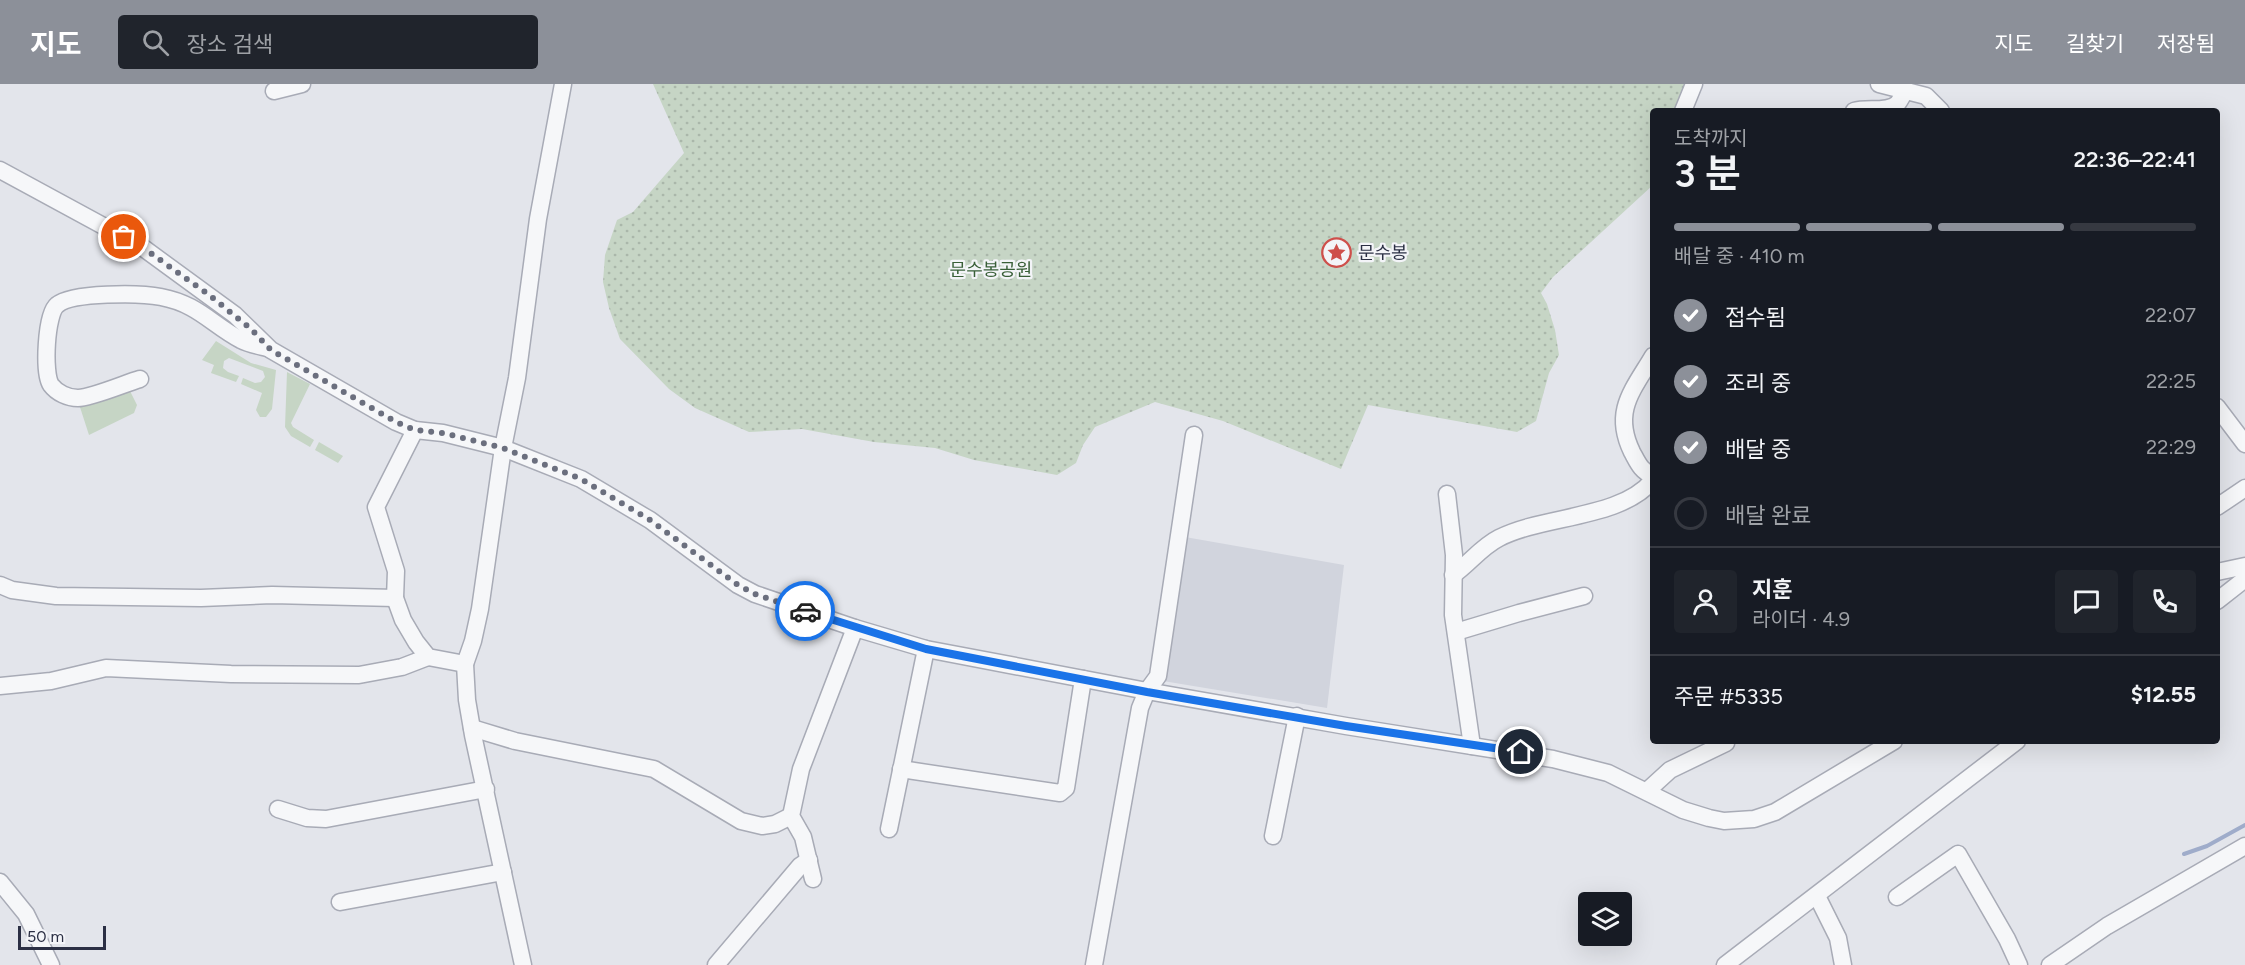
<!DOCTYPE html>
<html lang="ko">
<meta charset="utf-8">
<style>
:root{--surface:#171b24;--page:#20242c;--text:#f1f3f6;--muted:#9ea1a6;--line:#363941;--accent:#8c9099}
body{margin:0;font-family:Figtree,"Noto Sans KR",sans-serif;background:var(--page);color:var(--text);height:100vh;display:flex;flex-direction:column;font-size:22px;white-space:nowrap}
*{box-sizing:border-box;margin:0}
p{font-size:20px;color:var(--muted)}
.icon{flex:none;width:33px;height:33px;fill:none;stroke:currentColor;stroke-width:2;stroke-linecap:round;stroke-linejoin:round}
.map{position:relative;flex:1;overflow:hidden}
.side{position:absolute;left:1650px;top:24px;width:570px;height:636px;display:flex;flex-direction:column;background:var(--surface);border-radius:6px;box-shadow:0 6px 24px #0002}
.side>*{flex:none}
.tools{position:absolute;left:1578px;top:808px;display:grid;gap:12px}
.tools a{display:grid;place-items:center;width:54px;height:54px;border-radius:6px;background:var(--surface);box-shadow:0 6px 24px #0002;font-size:30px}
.scale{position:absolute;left:18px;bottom:15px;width:88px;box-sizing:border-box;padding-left:6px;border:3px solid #2b2f44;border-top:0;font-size:16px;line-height:21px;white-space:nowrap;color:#2b2f44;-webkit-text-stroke:4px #f3f4f8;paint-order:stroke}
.pin{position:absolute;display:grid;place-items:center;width:51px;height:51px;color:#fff;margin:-26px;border:3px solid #fff;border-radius:50%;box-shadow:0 2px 6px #0007}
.courier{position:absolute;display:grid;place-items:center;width:60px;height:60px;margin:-30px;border:4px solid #1a73e8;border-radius:50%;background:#fff;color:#222;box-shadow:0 2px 8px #0007}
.headline em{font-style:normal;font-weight:600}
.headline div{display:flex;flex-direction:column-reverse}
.headline{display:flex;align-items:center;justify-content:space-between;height:102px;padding:0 24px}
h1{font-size:39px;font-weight:600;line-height:45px}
.bar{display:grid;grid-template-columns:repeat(4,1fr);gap:9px 6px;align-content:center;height:72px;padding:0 24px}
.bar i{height:8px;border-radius:4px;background:var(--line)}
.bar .current{background:var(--accent)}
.bar p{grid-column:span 4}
.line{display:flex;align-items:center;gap:15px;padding:0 24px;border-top:2px solid var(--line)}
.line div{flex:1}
.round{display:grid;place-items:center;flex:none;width:63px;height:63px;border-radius:6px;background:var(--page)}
ol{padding:0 24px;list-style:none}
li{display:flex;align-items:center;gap:18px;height:66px}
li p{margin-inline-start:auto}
li .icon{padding:6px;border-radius:50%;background:var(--accent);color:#fff;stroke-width:4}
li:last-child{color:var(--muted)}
li i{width:33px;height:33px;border:3px solid var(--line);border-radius:50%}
header{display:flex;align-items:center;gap:36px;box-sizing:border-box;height:84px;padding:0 30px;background:var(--accent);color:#fff}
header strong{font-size:28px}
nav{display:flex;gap:33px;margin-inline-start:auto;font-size:21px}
.search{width:420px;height:54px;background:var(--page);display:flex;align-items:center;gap:15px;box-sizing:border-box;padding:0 21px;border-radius:6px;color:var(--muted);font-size:22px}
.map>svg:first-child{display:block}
</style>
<header>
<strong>지도</strong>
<div class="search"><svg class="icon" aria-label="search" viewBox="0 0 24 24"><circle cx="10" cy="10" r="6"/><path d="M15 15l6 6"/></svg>장소 검색</div>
<nav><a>지도</a><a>길찾기</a><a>저장됨</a></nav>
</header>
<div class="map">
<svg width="2245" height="881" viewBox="0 0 2245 881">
<defs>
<pattern id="park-dots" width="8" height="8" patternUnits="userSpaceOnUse" patternTransform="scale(1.5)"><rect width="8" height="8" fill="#c6d5c5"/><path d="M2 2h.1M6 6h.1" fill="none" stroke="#aab7aa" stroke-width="1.8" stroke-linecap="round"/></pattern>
</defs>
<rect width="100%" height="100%" fill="#e3e5eb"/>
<!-- built -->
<polygon fill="#d1d4dd" points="1185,453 1344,481 1327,624 1163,597"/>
<!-- grass -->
<g fill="#c6d5c5">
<polygon points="216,257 251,279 276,286 272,325 266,333 260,333 256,326 262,309 241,300 243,294 255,299 261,298 265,293 263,287 229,274 224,277 223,284 228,288 239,292 236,298 211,289 214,281 202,276"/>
<polygon points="287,288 310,300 291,339 293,343 314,356 310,363 291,352 285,343"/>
<polygon points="128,303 137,321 134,329 89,351 78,317"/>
<polygon points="319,358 343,372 338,379 315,366"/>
</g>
<!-- park -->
<polygon fill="url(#park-dots)" points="653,0 1685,0 1675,27 1653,27 1653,101 1553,193 1541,209 1547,220 1555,246 1559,271 1549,289 1536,337 1517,348 1368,321 1341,385 1223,337 1155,318 1095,343 1083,361 1076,379 1057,391 974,376 935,364 874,358 802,345 749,348 695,324 669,305 620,255 609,224 603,198 605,171 617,136 633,128 684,69"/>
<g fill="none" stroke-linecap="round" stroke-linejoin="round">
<!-- stream -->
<polyline stroke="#9facca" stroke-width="4" points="2184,770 2207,762 2245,741"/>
<defs>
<g id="minor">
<polyline points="1879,0 1926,12 1941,27"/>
<polyline points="274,7 302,0"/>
<polyline points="1683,27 1694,0"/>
<path d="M1854 27C1867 23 1889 29 1898 19 1901 15 1903 10 1906 6"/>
<polyline points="0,86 142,163 235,231 271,266 396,338 415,346 443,349 503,364 581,395 650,436 738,501 755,510 855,544 926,565 1147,607 1346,642 1553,675 1608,689 1683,726 1709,734 1724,737 1754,735 1775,728 1894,657"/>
<path d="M1653 272C1633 306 1612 327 1632 368 1638 379 1641 387 1653 392"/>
<path d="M140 295C126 299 91 314 78 314 68 314 57 309 51 301 43 289 46 230 57 221 72 208 141 209 161 213 198 220 211 240 241 256 249 260 259 262 267 264"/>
<polyline points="2217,323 2245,360"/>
<polyline points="415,346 376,423 396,487 395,514 403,536 416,558 428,573 465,580"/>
<polyline points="1447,410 1454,471 1453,531 1472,662"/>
<polyline points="2217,423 2245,404"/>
<polyline points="2217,488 2245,482"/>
<path d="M1453 491C1469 480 1481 463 1499 454 1544 431 1621 435 1653 396"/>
<polyline points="0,501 12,506 56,512 201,514 272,511 395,514"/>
<polyline points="2217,517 2245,495"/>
<polyline points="1456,548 1519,529 1584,512"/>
<polyline points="0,602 51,597 106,584 231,590 359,591 402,583 428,573"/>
<polyline points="472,644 515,657 654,685 741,737 762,742 775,740 791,732"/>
<polyline points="901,685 1060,709 1066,704 1083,595"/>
<polyline points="1647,707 1670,686 1726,659 1725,657"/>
<polyline points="278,725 307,734 326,735 486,705"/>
<polyline points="889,745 926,565"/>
<polyline points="1273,752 1297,632"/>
<polyline points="813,795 803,753 791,732 801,685 855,544"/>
<polyline points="0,798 26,830 51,881"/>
<polyline points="1817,812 1838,854 1843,881"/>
<polyline points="1897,813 1958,770 2007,855 2019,881"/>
<polyline points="340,818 503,788"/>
<polyline points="523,881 473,651 467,616 465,580 473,557 480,525 503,364 517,294 538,135 563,0"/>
<polyline points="716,881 800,782 809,776"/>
<polyline points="1094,881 1140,624 1147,607 1158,592 1194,351"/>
<polyline points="1725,881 2017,657"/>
<polyline points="2050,881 2107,842 2245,762"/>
</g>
</defs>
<!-- minor casing -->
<use href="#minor" stroke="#a8abb6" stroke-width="19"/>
<!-- minor -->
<use href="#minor" stroke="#f6f7f9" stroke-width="16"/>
</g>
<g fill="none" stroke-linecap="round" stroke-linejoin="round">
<!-- done -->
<polyline stroke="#6b6f7e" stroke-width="6" stroke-dasharray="0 10.8" points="124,153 142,163 208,210 251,245 271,266 396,338 415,346 443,349 503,364 581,395 650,436 738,501 755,510 805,527"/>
<!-- route -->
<polyline stroke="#1a73e8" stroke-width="8" points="805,527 926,565 1147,608 1346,642 1521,668"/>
</g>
<!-- icons -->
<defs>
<symbol id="sight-ring" viewBox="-11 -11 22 22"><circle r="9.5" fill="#f3f4f8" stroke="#ce4f4b" stroke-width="1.5"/><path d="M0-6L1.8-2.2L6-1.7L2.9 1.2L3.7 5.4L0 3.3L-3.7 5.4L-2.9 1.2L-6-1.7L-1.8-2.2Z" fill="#ce4f4b"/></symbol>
</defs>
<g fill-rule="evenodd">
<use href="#sight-ring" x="1320" y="152" width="33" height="33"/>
</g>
<g text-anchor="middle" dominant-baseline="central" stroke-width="4.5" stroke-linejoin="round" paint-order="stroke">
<!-- poi labels -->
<g font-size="18" fill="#2b2f44" stroke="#f3f4f8" text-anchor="start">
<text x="1358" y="169">문수봉</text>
</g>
<!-- park labels -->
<g font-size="18" fill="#395f38" stroke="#f3f4f8">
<text x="991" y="186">문수봉공원</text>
</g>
</g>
</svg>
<div class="tools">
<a><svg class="icon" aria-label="layers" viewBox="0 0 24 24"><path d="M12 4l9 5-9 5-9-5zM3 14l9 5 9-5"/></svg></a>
</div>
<div class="scale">50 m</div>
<div class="pin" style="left:124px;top:153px;background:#ea580c"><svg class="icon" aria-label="bag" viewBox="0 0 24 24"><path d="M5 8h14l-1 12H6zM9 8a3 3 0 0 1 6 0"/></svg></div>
<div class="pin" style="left:1521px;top:668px;background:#1f2937"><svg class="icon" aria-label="home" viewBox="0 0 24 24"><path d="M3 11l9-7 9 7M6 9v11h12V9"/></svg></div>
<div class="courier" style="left:805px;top:527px"><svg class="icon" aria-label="car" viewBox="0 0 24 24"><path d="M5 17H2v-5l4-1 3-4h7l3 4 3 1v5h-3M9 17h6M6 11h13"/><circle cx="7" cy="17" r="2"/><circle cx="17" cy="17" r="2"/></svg></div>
<section class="side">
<div class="headline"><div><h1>3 분</h1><p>도착까지</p></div><em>22:36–22:41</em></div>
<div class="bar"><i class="current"></i><i class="current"></i><i class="current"></i><i></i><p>배달 중 · 410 m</p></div>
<ol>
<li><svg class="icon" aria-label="check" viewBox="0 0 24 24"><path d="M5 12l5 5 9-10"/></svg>접수됨<p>22:07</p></li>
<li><svg class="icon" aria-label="check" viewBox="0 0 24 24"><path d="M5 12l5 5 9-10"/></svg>조리 중<p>22:25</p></li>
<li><svg class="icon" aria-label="check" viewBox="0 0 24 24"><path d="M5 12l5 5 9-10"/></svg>배달 중<p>22:29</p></li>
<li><i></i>배달 완료</li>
</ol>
<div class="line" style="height:108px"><a class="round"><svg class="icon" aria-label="person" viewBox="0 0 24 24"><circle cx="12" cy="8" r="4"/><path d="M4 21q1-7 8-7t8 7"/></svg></a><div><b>지훈</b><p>라이더 · 4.9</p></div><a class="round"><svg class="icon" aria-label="chat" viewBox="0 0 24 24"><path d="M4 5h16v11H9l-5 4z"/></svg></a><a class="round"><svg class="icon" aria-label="phone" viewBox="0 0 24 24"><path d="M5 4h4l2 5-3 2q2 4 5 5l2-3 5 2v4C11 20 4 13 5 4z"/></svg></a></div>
<div class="line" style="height:78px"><div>주문 #5335</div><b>$12.55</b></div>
</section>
</div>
